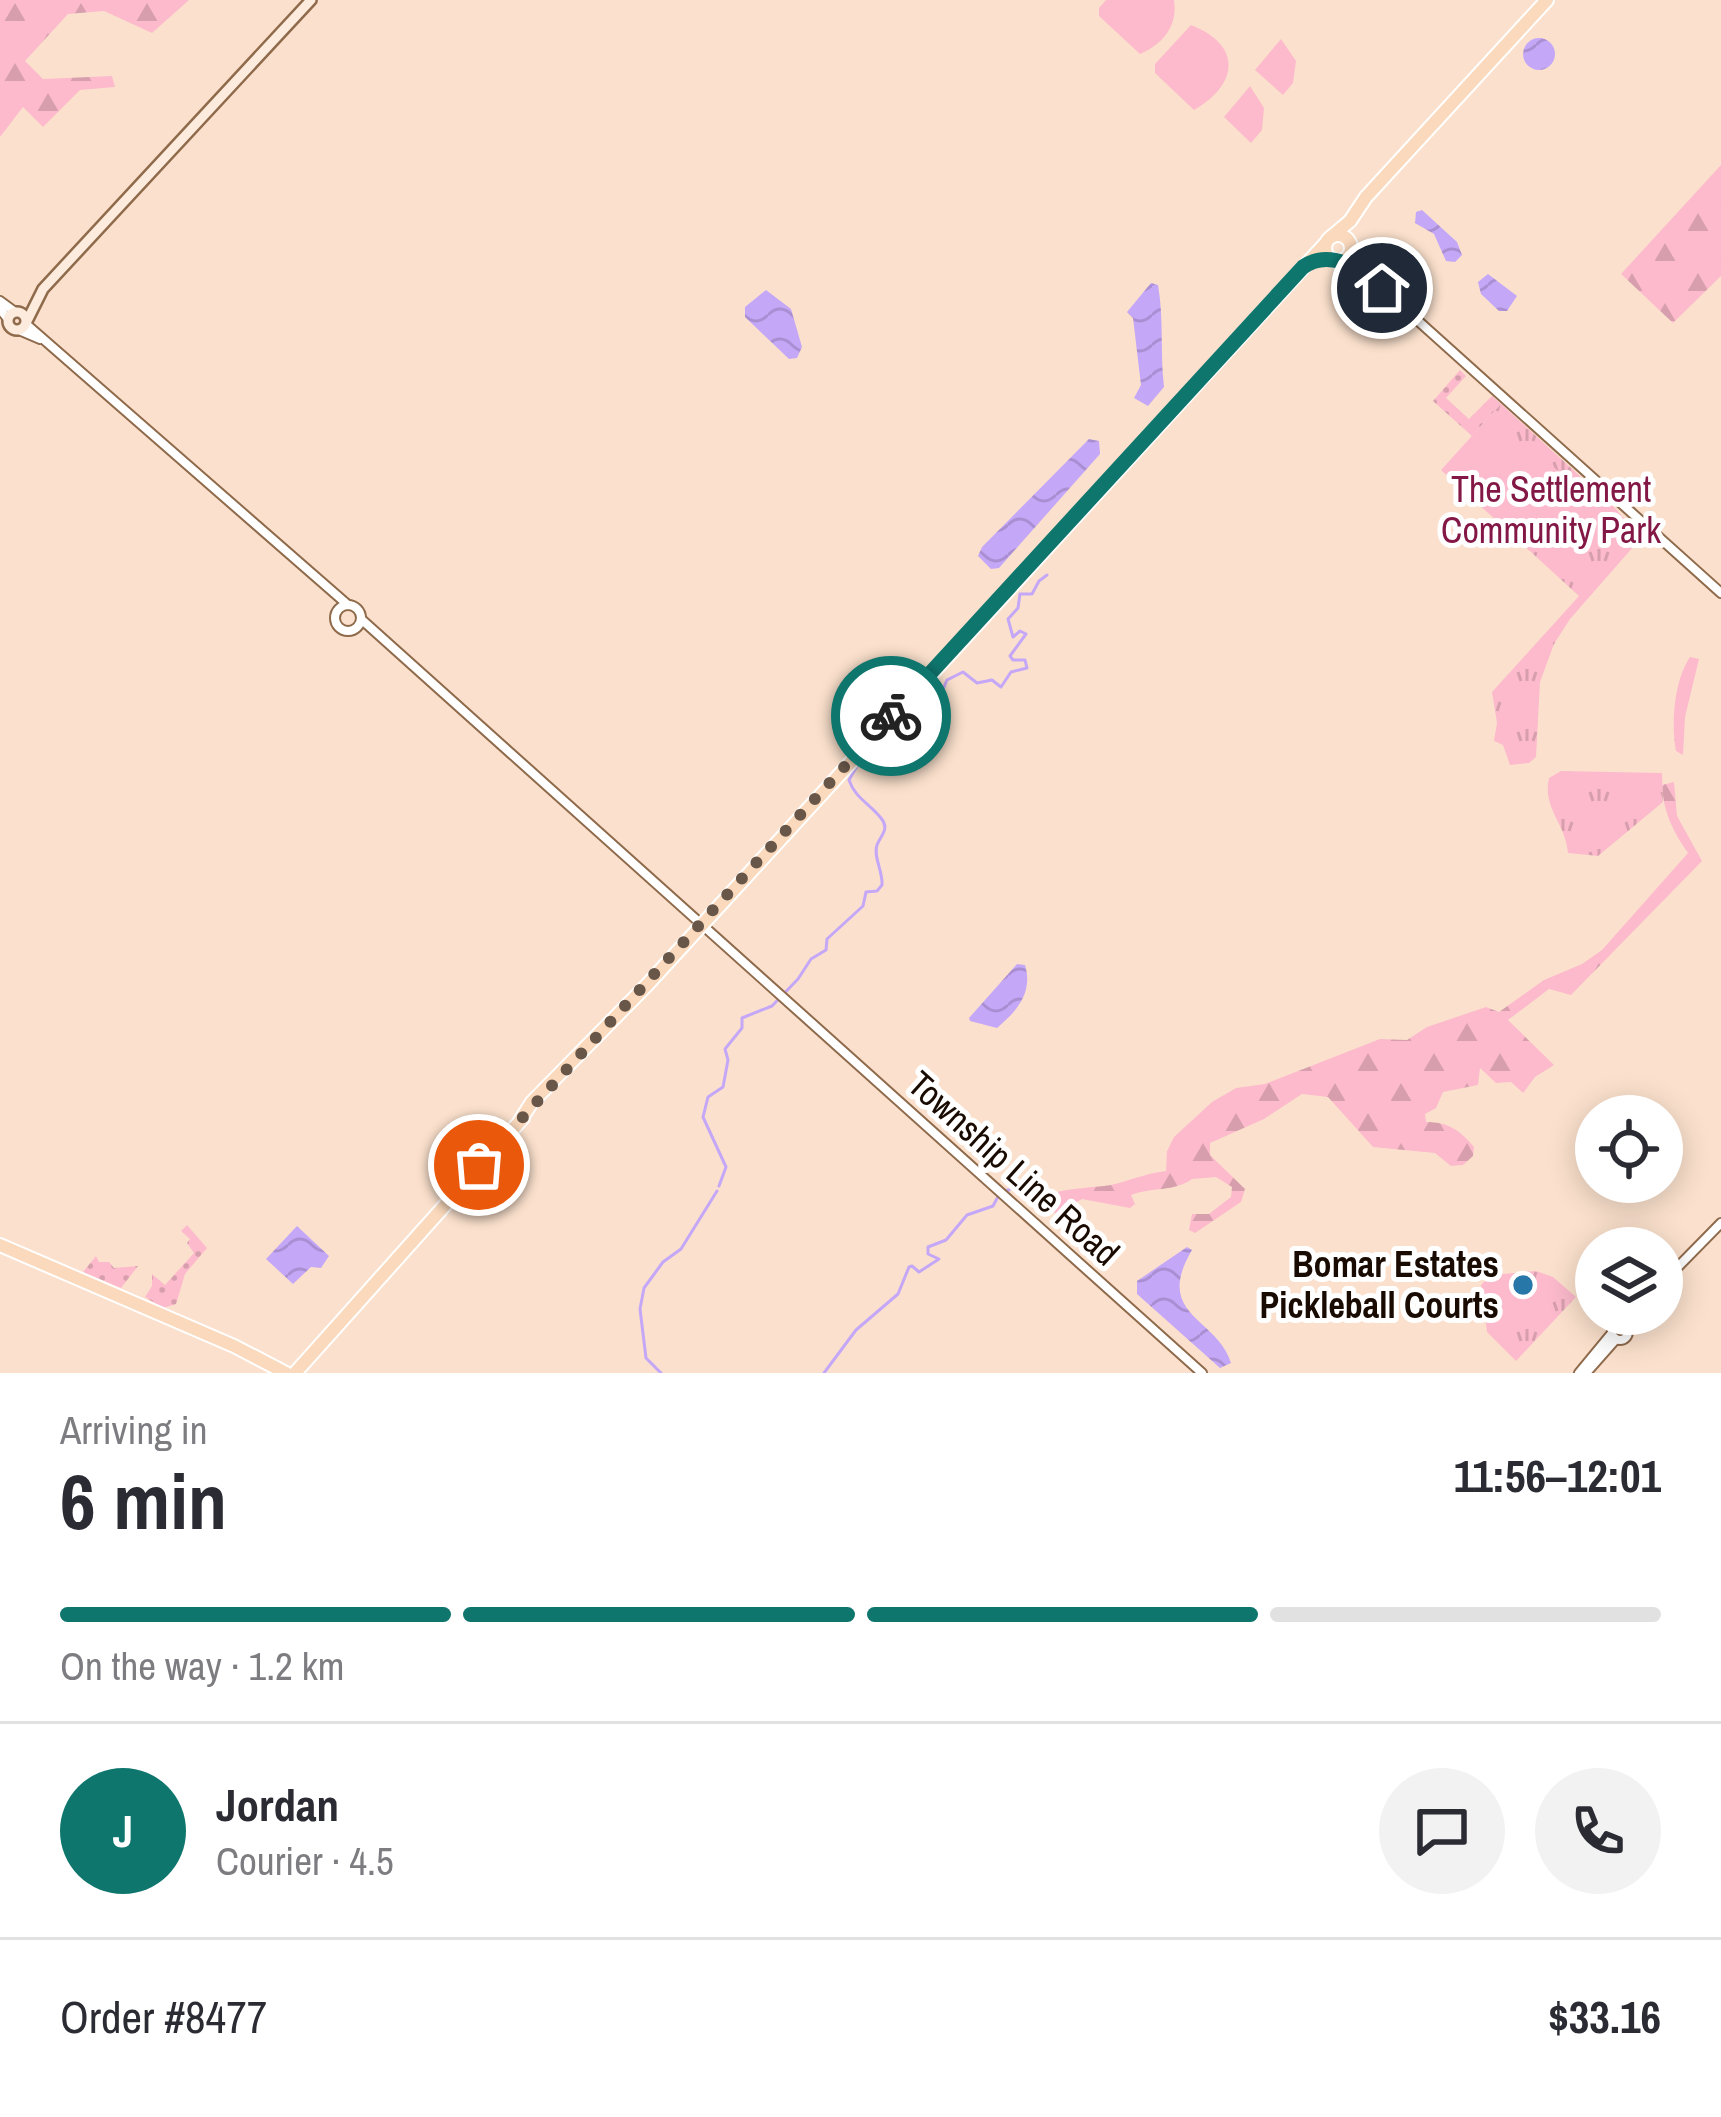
<!DOCTYPE html>
<meta charset="utf-8">
<style>
:root{--surface:#fff;--page:#f2f2f3;--text:#2b2b33;--muted:#7c7c81;--line:#e1e1e2;--accent:#0f766e}
body{margin:0;font-family:"Archivo Narrow",sans-serif;background:var(--page);color:var(--text);height:100vh;display:flex;flex-direction:column;font-size:45px;white-space:nowrap}
*{box-sizing:border-box;margin:0}
p{font-size:39px;color:var(--muted)}
.icon{flex:none;width:66px;height:66px;fill:none;stroke:currentColor;stroke-width:2;stroke-linecap:round;stroke-linejoin:round}
.map{position:relative;height:1373px;overflow:hidden}
.side{display:flex;flex-direction:column;background:var(--surface);flex:1}
.side>*{flex:none}
.buttons{position:absolute;left:1575px;top:1095px;display:grid;gap:24px}
.buttons a{display:grid;place-items:center;width:108px;height:108px;border-radius:50%;background:var(--surface);box-shadow:0 6px 30px #0003;font-size:60px}
.pin{position:absolute;display:grid;place-items:center;width:102px;height:102px;color:#fff;margin:-51px;border:6px solid #fff;border-radius:50%;box-shadow:0 3px 12px #0007}
.courier{position:absolute;display:grid;place-items:center;width:120px;height:120px;margin:-60px;border:9px solid #0f766e;border-radius:50%;background:#fff;color:#222;box-shadow:0 3px 15px #0007}
.summary em{font-style:normal;font-weight:800}
.summary div{display:flex;flex-direction:column-reverse}
.summary{display:flex;align-items:center;justify-content:space-between;height:204px;padding:0 60px}
h1{font-size:78px;font-weight:800;line-height:90px}
.bar{display:grid;grid-template-columns:repeat(4,1fr);gap:18px 12px;align-content:center;height:144px;padding:0 60px}
.bar i{height:15px;border-radius:9px;background:var(--line)}
.bar .selected{background:var(--accent)}
.bar p{grid-column:span 4}
.line{display:flex;align-items:center;gap:30px;padding:0 60px;border-top:3px solid var(--line)}
.line div{flex:1}
.round{display:grid;place-items:center;flex:none;width:126px;height:126px;border-radius:63px;background:var(--page)}
.map>svg:first-child{display:block}
</style>
<div class="map">
<svg width="1721" height="1373" viewBox="0 0 1721 1373">
<defs>
<pattern id="grass-dots" width="8" height="8" patternUnits="userSpaceOnUse" patternTransform="scale(3)"><rect width="8" height="8" fill="#fcbacc"/><path d="M2 2h.1M6 6h.1" fill="none" stroke="#d79fae" stroke-width="1.8" stroke-linecap="round"/></pattern>
<pattern id="forest-firs" width="22" height="20" patternUnits="userSpaceOnUse" patternTransform="scale(3)"><rect width="22" height="20" fill="#fcbacc"/><path d="M5 1l3.5 6h-7zM16 11l3.5 6h-7z" fill="#d79fae"/></pattern>
<pattern id="park-tufts" width="24" height="20" patternUnits="userSpaceOnUse" patternTransform="scale(3)"><rect width="24" height="20" fill="#fcbacc"/><path d="M3 7l-1-3M5 7V3M7 7l1-3M15 17l-1-3M17 17v-4M19 17l1-3" fill="none" stroke="#d79fae"/></pattern>
<pattern id="water-waves" width="16" height="10" patternUnits="userSpaceOnUse" patternTransform="scale(3)"><rect width="16" height="10" fill="#c5a7f7"/><path d="M0 5q4-4 8 0t8 0" fill="none" stroke="#a98ed2"/></pattern>
</defs>
<rect width="100%" height="100%" fill="#fbe1cd"/>
<!-- grass -->
<g fill="url(#grass-dots)">
<polygon points="1460,370 1466,376 1446,398 1469,419 1492,396 1501,404 1472,436 1433,401"/>
<polygon points="187,1225 207,1248 185,1274 176,1304 163,1308 145,1297 152,1286 152,1274 165,1285 194,1253 187,1243 190,1239 181,1231"/>
<polygon points="96,1256 99,1262 109,1262 114,1268 138,1266 121,1288 83,1272"/>
</g>
<!-- forest -->
<g fill="url(#forest-firs)">
<polygon points="0,0 189,0 152,33 104,11 68,14 25,61 43,79 112,76 115,87 80,90 43,127 23,107 0,137"/>
<polygon points="1721,165 1721,276 1673,323 1621,274"/>
<path d="M1690 657 1699 659 1685 717 1683 755 1676 751C1671 722 1674 681 1690 657Z"/>
<path d="M1674 782 1677 816 1702 861 1571 995 1549 989 1508 1020 1554 1065 1535 1077 1523 1093 1511 1082 1496 1083 1480 1068 1478 1085 1443 1092 1436 1108 1425 1114 1426 1122C1448 1122 1460 1130 1474 1147L1473 1156 1463 1165 1451 1166 1435 1153 1373 1147 1328 1097 1302 1094 1264 1119 1210 1143V1155L1245 1189 1241 1202 1195 1233 1189 1230 1192 1214H1209L1231 1197 1232 1187 1216 1177 1192 1179C1175 1192 1151 1187 1131 1195L1135 1204 1130 1208 1082 1199 1057 1213 1037 1212 1036 1202C1057 1185 1094 1190 1119 1183 1136 1178 1149 1173 1166 1171L1167 1151 1174 1137 1212 1102 1236 1088 1265 1084 1380 1039 1407 1040 1427 1027 1486 1007 1499 1012 1544 980 1582 964 1602 950 1688 853C1673 832 1663 811 1662 785Z"/>
</g>
<!-- park -->
<g fill="url(#park-tufts)">
<polygon points="1501,404 1616,509 1641,538 1570,619 1554,644 1540,682 1536,757 1529,763 1510,765 1503,745 1494,741 1497,723 1492,692 1579,596 1441,470"/>
<path d="M1561 771 1662 773 1663 802 1598 856 1568 853C1566 824 1542 808 1549 778Z"/>
<polygon points="1536,1271 1553,1277 1576,1297 1516,1361 1487,1332 1481,1285 1491,1275"/>
</g>
<!-- pitch -->
<g fill="#fcbacc">
<path d="M1106 0H1174C1178 26 1163 44 1140 54L1099 16V8Z"/>
<path d="M1191 25C1242 45 1239 84 1194 110L1155 73V64Z"/>
<polygon points="1281,39 1296,61 1293,83 1283,95 1255,70"/>
<polygon points="1250,86 1264,108 1262,130 1251,143 1224,117"/>
<path d="M1500 436C1529 462 1528 481 1503 508L1471 478 1470 468Z"/>
<polygon points="1548,462 1606,514 1557,568 1500,515"/>
</g>
<!-- water -->
<g fill="url(#water-waves)">
<circle cx="1539" cy="54" r="16"/>
<polygon points="1422,210 1457,242 1462,255 1455,262 1446,261 1434,234 1415,223 1416,212"/>
<polygon points="1488,274 1517,296 1507,311 1499,311 1481,294 1478,282"/>
<path d="M1151 283 1158 285C1164 319 1160 352 1164 387L1148 406 1134 398 1141 385 1133 318 1127 312Z"/>
<polygon points="766,290 791,309 802,347 797,358 789,359 745,317 745,307"/>
<polygon points="1089,439 1099,441 1100,454 999,568 991,569 978,556 982,547"/>
<path d="M1017 964 1025 965C1033 992 1018 1010 997 1028L970 1021 969 1018Z"/>
<polygon points="297,1226 329,1256 321,1268 311,1267 293,1284 266,1259"/>
<path d="M1187 1247 1192 1250C1153 1316 1217 1317 1231 1363L1220 1368 1137 1294V1281Z"/>
</g>
<g fill="none" stroke-linecap="round" stroke-linejoin="round">
<!-- stream -->
<g stroke="#c5a7f7" stroke-width="3">
<polyline points="926,689 941,694 947,680 963,672 977,683 992,680 1001,687 1011,672 1027,668 1025,660 1013,660 1010,656 1026,634 1020,631 1013,637 1008,619 1018,608 1020,594 1032,594 1039,581 1047,575"/>
<path d="M859 744C866 725 893 696 911 687"/>
<path d="M719 1186 726 1167 703 1117 708 1097 723 1087 728 1060 725 1049 742 1028V1018L772 1006 798 979 811 959 826 950 827 939 863 906 866 892 877 891 882 885C883 871 873 857 877 845 881 835 890 829 881 818 869 803 855 798 849 780L861 759"/>
<polyline points="661,1373 646,1358 640,1309 644,1288 663,1262 681,1249 717,1191"/>
<polyline points="824,1373 856,1330 898,1294 909,1267 912,1266 919,1272 939,1259 928,1254 928,1247 946,1240 967,1215 993,1206 1001,1191 1009,1190"/>
</g>
<defs>
<g id="tertiary">
<polyline points="1350,250 1357,267"/>
<polyline points="1337,260 1366,274 1721,593"/>
<polyline points="0,301 15,312"/>
<polyline points="0,309 8,319"/>
<polyline points="26,324 348,605"/>
<polyline points="19,330 40,339"/>
<circle cx="348" cy="618" r="13"/>
<polyline points="361,619 1202,1373"/>
<polyline points="1662,1283 1721,1223"/>
<circle cx="1620" cy="1332" r="8"/>
<polyline points="1627,1331 1640,1314"/>
<polyline points="1579,1373 1612,1333"/>
<polyline points="1586,1373 1616,1339"/>
</g>
<g id="secondary">
<circle cx="17" cy="321" r="9"/>
<polyline points="27,321 43,289 311,0"/>
</g>
<g id="primary">
<circle cx="1338" cy="248" r="13"/>
<polyline points="1331,237 1350,221 1366,197 1547,0"/>
<polyline points="521,1119 532,1102 647,985 1325,244"/>
<polyline points="0,1245 234,1346 286,1373"/>
<polyline points="295,1373 523,1118"/>
</g>
</defs>
<!-- tertiary casing -->
<use href="#tertiary" stroke="#8f6a4b" stroke-width="12"/>
<!-- secondary casing -->
<use href="#secondary" stroke="#8f6a4b" stroke-width="14"/>
<!-- primary casing -->
<use href="#primary" stroke="#fff" stroke-width="16"/>
<!-- tertiary -->
<use href="#tertiary" stroke="#fff" stroke-width="8"/>
<!-- secondary -->
<use href="#secondary" stroke="#fdecde" stroke-width="9"/>
<!-- primary -->
<use href="#primary" stroke="#fad9bc" stroke-width="12"/>
</g>
<g fill="none" stroke-linecap="round" stroke-linejoin="round">
<!-- done -->
<polyline stroke="#685649" stroke-width="12" stroke-dasharray="0 21.6" points="479,1165 891,716"/>
<!-- route -->
<path stroke="#0f766e" stroke-width="15" d="M891 716 1303 267C1330 248 1362 269 1382 288"/>
</g>
<!-- markers -->
<circle fill="#2877a9" stroke="#fff" stroke-width="4.5" cx="1523" cy="1285" r="12"/>
<g text-anchor="middle" dominant-baseline="central" stroke-width="10" stroke-linejoin="round" paint-order="stroke">
<!-- park labels -->
<g font-size="36" fill="#831745" stroke="#fff">
<text x="1551" y="489">The Settlement<tspan x="1551" dy="41">Community Park</tspan></text>
</g>
<!-- street labels -->
<g font-size="36" fill="#190b02" stroke="#fff">
<text transform="translate(1014 1168) rotate(42)">Township Line Road</text>
</g>
<!-- poi labels -->
<g font-size="36" font-weight="bold" fill="#190b02" stroke="#fff" text-anchor="end">
<text x="1499" y="1264">Bomar Estates<tspan x="1499" dy="41">Pickleball Courts</tspan></text>
</g>
</g>
</svg>
<div class="buttons">
<a><svg class="icon" aria-label="locate" viewBox="0 0 24 24"><circle cx="12" cy="12" r="6"/><path d="M12 2v4M12 18v4M2 12h4M18 12h4"/></svg></a>
<a><svg class="icon" aria-label="layers" viewBox="0 0 24 24"><path d="M12 4l9 5-9 5-9-5zM3 14l9 5 9-5"/></svg></a>
</div>
<div class="pin" style="left:479px;top:1165px;background:#ea580c"><svg class="icon" aria-label="bag" viewBox="0 0 24 24"><path d="M5 8h14l-1 12H6zM9 8a3 3 0 0 1 6 0"/></svg></div>
<div class="pin" style="left:1382px;top:288px;background:#1f2937"><svg class="icon" aria-label="home" viewBox="0 0 24 24"><path d="M3 11l9-7 9 7M6 9v11h12V9"/></svg></div>
<div class="courier" style="left:891px;top:716px"><svg class="icon" aria-label="bike" viewBox="0 0 24 24"><circle cx="6" cy="16" r="4"/><circle cx="18" cy="16" r="4"/><path d="M6 16l4-8h5l3 8M10 8l3 8H6M13 5h3"/></svg></div>
</div>
<section class="side">
<div class="summary"><div><h1>6 min</h1><p>Arriving in</p></div><em>11:56–12:01</em></div>
<div class="bar"><i class="selected"></i><i class="selected"></i><i class="selected"></i><i></i><p>On the way · 1.2 km</p></div>
<div class="line" style="height:216px"><b class="round" style="background:var(--accent);color:#fff">J</b><div><b>Jordan</b><p>Courier · 4.5</p></div><a class="round"><svg class="icon" aria-label="chat" viewBox="0 0 24 24"><path d="M4 5h16v11H9l-5 4z"/></svg></a><a class="round"><svg class="icon" aria-label="phone" viewBox="0 0 24 24"><path d="M5 4h4l2 5-3 2q2 4 5 5l2-3 5 2v4C11 20 4 13 5 4z"/></svg></a></div>
<div class="line" style="height:156px"><div>Order #8477</div><b>$33.16</b></div>
</section>
